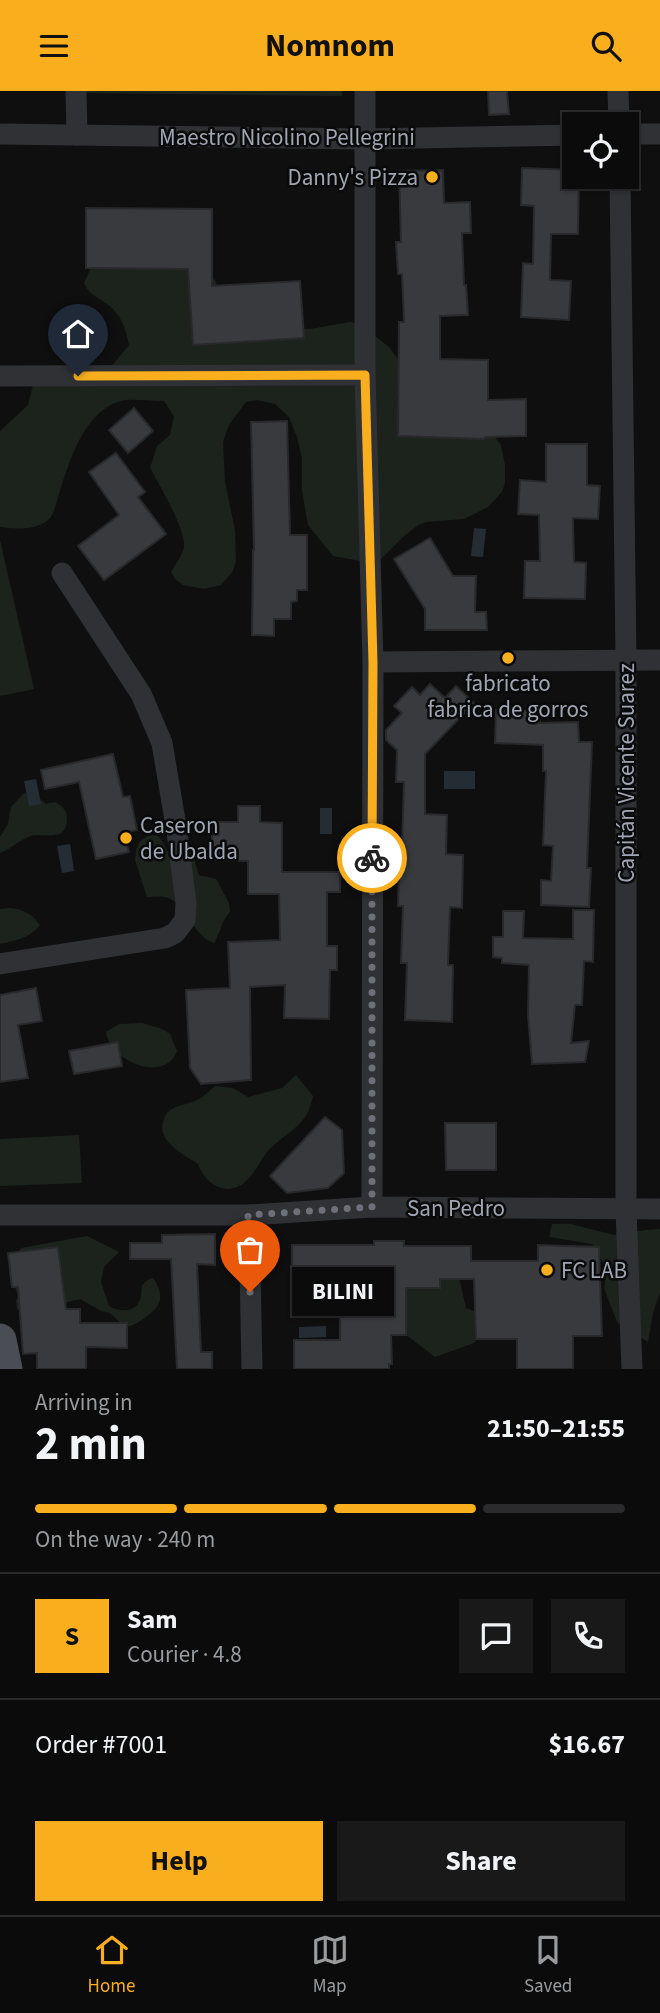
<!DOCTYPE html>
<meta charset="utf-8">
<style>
:root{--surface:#0b0b0c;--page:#19191a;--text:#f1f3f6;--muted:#9a9b9d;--line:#2b2b2d;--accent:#f9ae1e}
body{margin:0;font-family:"Source Sans 3",sans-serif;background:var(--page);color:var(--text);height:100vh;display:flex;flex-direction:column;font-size:26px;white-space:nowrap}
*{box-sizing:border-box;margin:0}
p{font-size:23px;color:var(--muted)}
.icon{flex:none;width:38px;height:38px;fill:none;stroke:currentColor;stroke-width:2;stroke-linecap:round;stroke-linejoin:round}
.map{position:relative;height:1278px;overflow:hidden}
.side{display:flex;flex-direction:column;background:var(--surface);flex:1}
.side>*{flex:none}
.fabs{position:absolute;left:562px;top:21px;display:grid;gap:14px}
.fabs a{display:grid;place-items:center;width:77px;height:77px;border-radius:0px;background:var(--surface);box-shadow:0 2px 5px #0004,0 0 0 2px var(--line);font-size:35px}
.pin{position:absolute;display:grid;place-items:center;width:60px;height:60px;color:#fff;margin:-72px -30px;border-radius:50% 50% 50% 0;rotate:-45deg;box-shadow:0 0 7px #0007}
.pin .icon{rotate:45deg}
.courier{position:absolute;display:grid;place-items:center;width:70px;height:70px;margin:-35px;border:5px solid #f9ae1e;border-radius:50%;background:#fff;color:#222;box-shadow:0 2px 9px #0007}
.bubble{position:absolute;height:49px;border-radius:0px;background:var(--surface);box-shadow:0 2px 5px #0004,0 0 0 2px var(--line);font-size:23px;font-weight:700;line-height:49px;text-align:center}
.overview em{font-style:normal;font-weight:700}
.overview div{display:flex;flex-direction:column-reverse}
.overview{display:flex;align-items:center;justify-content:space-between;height:119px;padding:0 35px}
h1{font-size:46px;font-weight:700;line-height:52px}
.bar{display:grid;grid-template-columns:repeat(4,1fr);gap:10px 7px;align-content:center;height:84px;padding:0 35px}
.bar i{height:9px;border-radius:5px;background:var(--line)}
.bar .selected{background:var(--accent)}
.bar p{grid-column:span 4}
.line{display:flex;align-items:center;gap:18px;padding:0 35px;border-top:2px solid var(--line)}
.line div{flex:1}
.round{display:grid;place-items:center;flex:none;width:74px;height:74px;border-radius:0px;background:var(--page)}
.cta{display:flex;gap:14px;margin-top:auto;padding:14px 35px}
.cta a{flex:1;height:80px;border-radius:0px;background:var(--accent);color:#111;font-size:28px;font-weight:700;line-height:80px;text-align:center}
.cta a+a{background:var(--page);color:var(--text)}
header{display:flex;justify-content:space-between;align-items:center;height:91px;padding:0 35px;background:var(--accent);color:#111;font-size:32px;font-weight:700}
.dock{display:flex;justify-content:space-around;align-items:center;height:98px;border-top:2px solid var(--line);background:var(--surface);font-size:19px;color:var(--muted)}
.dock a{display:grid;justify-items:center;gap:4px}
.dock .selected{color:var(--accent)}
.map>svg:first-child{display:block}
</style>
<header><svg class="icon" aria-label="menu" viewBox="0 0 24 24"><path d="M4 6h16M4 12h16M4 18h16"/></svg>Nomnom<svg class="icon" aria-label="search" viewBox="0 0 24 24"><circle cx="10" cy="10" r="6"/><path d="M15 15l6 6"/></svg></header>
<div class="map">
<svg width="660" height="1278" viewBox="0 0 660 1278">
<rect width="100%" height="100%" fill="#0f0f10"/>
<!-- green -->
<g fill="#1b231c">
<polygon points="85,0 342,0 342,5 85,2"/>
<path d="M100 156C132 161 201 162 217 193L203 218 290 237 310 238 350 231 360 233 389 256 401 272 404 289 397 307 401 335 491 341 501 354 505 374V392L502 401 488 416 464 428 426 431 418 434 403 446 381 468 371 472 333 465 308 434 302 400V367L297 346 289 326 275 313 257 309 246 311 229 334 223 351 225 391 235 439 236 470 233 480 221 494 204 498 183 494 176 489 171 481C175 474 183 463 184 456 186 439 159 393 150 377L157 355 170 344 174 325 164 310C152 310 138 308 126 309 86 315 70 368 60 400 57 408 55 420 51 426 39 440 16 438 0 436V340L28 314 33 294 55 275 65 274 102 281 110 277 129 254C126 240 123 229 113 218 103 208 90 206 84 192Z"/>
<polygon points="0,449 34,598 0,605"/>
<path d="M32 701 46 713 55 711C62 715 66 718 67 727 67 754 41 740 28 746 18 750 11 758 0 762V746L8 733 11 716 23 703Z"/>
<path d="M157 744C166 752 167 764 176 773L184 768 194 767 199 784 216 788 229 812 230 821C221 830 221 841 214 852 192 846 188 810 164 806 159 805 152 806 147 806L135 769 136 759 140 750 148 745Z"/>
<path d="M9 817C23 818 32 823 40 834 30 847 15 850 0 853V818Z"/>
<path d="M142 932 162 938 170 943 177 960C164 994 109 969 106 941L119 933Z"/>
<path d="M296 984 313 1005C312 1010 310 1016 308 1021 300 1038 280 1046 268 1060 260 1069 255 1083 245 1091 227 1107 205 1093 198 1073 183 1063 155 1050 164 1028 166 1022 170 1018 176 1016 181 1014 187 1013 192 1011 202 1008 208 1001 215 995L233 997 248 1006 282 997Z"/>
<polygon points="79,1044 82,1092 0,1095 0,1048"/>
<polygon points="552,1133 571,1133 614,1144 645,1139 660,1138 660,1202 653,1222 648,1251 617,1231 604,1197 607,1178 592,1153 549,1146"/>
<path d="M87 1145 119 1161 104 1176 101 1191 109 1215C117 1220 131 1222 138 1213 142 1208 141 1200 142 1194L149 1188 153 1187C165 1204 162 1215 146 1226 139 1231 134 1235 125 1236L110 1222 101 1220 80 1208 26 1222 17 1218 16 1209 19 1206 9 1182 21 1157Z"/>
<polygon points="457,1178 466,1217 487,1225 488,1236 474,1252 435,1266 406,1244 406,1224 399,1205 407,1187"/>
</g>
<!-- water -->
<g fill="#252d34">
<polygon points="474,437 486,438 483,466 471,465"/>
<rect x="444" y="680" width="31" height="18"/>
<polygon points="36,688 41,713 29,715 24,690"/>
<rect x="320" y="717" width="12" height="26"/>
<polygon points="70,753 74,780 62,782 57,755"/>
<polygon points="326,1235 326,1246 299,1247 299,1236"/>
</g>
<!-- building -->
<g fill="#383a3e" stroke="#29292c" stroke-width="2">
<polygon points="488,0 507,0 509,23 489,24"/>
<polygon points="522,77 574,79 574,86 579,86 578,143 551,143 550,189 571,190 569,229 521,226 523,172 533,173 534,115 521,114"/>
<polygon points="443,79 444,112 470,111 471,142 462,142 464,194 466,194 468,224 440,225 440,268 488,269 488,309 526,308 526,345 485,346 484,348 398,345 399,231 404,231 402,183 398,183 396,151 401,151 399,80"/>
<polygon points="86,117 212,118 212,195 300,190 304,247 193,254 188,178 86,177"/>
<polygon points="134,317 153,340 128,362 109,339"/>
<polygon points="287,330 290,444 307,444 307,499 297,499 297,510 291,511 291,528 274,528 274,545 252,544 253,459 254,459 251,331"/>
<polygon points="546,353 587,353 587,394 600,395 598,428 573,427 574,471 586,472 585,508 524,507 525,470 540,470 539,424 518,423 520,389 546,391"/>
<polygon points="116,362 145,401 138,406 166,443 104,489 78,455 119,424 89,381"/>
<polygon points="430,447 453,485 476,485 475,521 486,521 487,539 425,539 425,518 394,468"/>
<polygon points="430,593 445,607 456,595 474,612 425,663 425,723 447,724 446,763 463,764 462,817 450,816 448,874 453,874 452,931 405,929 407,872 401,872 403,815 398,815 399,774 397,774 398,754 402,754 404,691 396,691 397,659 386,649 386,639 402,622 394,615 412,596 420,604"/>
<polygon points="496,619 540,620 540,632 578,631 579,651 592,651 587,777 591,777 589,816 541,814 541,789 551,790 553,755 543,754 546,680 543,680 543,654 495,652"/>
<polygon points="113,663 123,706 130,705 137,739 124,742 129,761 96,768 79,691 45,698 41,679"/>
<polygon points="238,715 260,715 260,731 282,732 282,781 340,781 340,801 327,801 327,855 337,855 337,879 330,879 329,928 284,927 285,894 250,896 251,989 201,993 190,977 186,899 230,897 228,851 280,849 279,803 248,803 248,770 212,769 212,731 238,731"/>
<polygon points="573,819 594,819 593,871 584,870 582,914 575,914 571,952 589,950 585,971 532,973 528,924 529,874 502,872 502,867 493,866 493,846 503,846 503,820 524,820 523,847 573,848"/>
<polygon points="36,897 42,930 18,934 28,987 0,991 0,904"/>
<polygon points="118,951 122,975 74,983 69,960"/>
<polygon points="325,1026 342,1039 344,1082 328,1097 287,1102 270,1085"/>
<polygon points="445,1032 496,1032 496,1079 446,1079"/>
<polygon points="215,1143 215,1174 197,1173 201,1261 212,1261 212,1278 177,1278 171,1168 130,1168 130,1152 162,1152 162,1144"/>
<polygon points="374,1150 404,1150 404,1155 471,1155 471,1170 538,1170 538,1154 599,1156 602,1245 573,1245 573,1278 517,1278 517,1248 476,1248 474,1188 440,1188 440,1197 406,1197 406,1244 391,1244 392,1273 389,1273 389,1278 294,1278 294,1249 340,1249 340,1210 292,1210 292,1154 374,1154"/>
<polygon points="58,1156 66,1218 80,1218 80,1232 127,1232 127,1257 86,1256 86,1278 37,1278 37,1262 23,1263 18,1196 12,1196 8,1162"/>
</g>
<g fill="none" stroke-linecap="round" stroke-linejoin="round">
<!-- minor -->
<g stroke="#303135" stroke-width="21">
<polyline points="76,0 77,44"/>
<polyline points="365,0 365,284 373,571 372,1116"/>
<polyline points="618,0 619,33"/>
<polyline points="0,43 365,48 574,44"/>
<polyline points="626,43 660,43"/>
<polyline points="620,86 626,568 626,1118 632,1278"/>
<polyline points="0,285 365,284"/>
<polyline points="373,571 660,569"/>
<polyline points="0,873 165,847 175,842 185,829 186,812 177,741 162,652 141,603 62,482"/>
<polyline points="0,1124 249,1124 372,1116 660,1118"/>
<polyline points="249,1124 252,1278"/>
</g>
<!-- primary -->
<polyline stroke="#4b4d54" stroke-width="33" points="0,1249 6,1278"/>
</g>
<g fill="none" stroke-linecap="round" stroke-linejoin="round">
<!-- done -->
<polyline stroke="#6d7079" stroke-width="7" stroke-dasharray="0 12.6" points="250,1201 248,1124 372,1116 372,767"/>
<!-- route -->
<polyline stroke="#f9ae1e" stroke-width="9" points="78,285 365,284 373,571 372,767"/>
</g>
<!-- markers -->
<g fill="#f9ae1e" stroke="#0a0a0b" stroke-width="2.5">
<circle cx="432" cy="86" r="7"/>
<circle cx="508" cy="567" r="7"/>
<circle cx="126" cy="747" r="7"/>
<circle cx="547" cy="1179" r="7"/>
</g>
<g text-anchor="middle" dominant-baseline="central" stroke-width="5" stroke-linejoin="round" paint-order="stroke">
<!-- street labels -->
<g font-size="23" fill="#9fa5b2" stroke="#0a0a0b">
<text x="287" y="46">Maestro Nicolino Pellegrini</text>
<text transform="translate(626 682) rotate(-90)">Capitán Vicente Suarez</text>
<text x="456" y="1117">San Pedro</text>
</g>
<!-- poi labels -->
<g font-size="23" fill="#9fa5b2" stroke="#0a0a0b" text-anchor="start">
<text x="418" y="86" text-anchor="end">Danny's Pizza</text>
<text x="508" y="592" text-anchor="middle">fabricato<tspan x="508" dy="26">fabrica de gorros</tspan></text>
<text x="140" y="734">Caseron<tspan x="140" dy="26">de Ubalda</tspan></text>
<text x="561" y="1179">FC LAB</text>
</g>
</g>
</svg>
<div class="fabs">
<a><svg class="icon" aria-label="locate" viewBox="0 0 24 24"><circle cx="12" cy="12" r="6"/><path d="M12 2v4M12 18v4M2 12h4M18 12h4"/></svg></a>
</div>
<div class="pin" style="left:250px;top:1201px;background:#ea580c"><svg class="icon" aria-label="bag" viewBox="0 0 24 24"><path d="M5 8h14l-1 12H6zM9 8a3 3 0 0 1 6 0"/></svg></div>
<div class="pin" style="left:78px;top:285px;background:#1f2937"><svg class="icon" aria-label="home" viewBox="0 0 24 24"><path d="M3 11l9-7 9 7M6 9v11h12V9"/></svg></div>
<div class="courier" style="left:372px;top:767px"><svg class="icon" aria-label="bike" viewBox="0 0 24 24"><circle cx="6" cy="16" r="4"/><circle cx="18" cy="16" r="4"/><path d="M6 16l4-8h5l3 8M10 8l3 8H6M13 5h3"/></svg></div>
<div class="bubble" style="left:292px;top:1176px;width:102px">BILINI</div>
</div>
<section class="side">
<div class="overview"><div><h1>2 min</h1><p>Arriving in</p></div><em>21:50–21:55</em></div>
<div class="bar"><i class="selected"></i><i class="selected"></i><i class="selected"></i><i></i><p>On the way · 240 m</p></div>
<div class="line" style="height:126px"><b class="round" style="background:var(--accent);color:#111">S</b><div><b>Sam</b><p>Courier · 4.8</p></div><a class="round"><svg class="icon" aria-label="chat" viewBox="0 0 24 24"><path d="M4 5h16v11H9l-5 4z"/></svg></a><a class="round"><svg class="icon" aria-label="phone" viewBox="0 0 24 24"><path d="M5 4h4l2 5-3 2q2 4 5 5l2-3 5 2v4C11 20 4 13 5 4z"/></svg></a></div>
<div class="line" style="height:91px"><div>Order #7001</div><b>$16.67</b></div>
<div class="cta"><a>Help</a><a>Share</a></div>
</section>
<nav class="dock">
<a class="selected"><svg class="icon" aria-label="home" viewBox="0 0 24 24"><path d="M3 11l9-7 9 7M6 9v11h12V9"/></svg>Home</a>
<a><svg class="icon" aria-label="map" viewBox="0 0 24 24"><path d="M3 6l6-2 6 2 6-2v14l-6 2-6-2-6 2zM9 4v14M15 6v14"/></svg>Map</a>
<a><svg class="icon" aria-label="saved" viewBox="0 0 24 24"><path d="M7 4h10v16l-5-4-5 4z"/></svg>Saved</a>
</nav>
